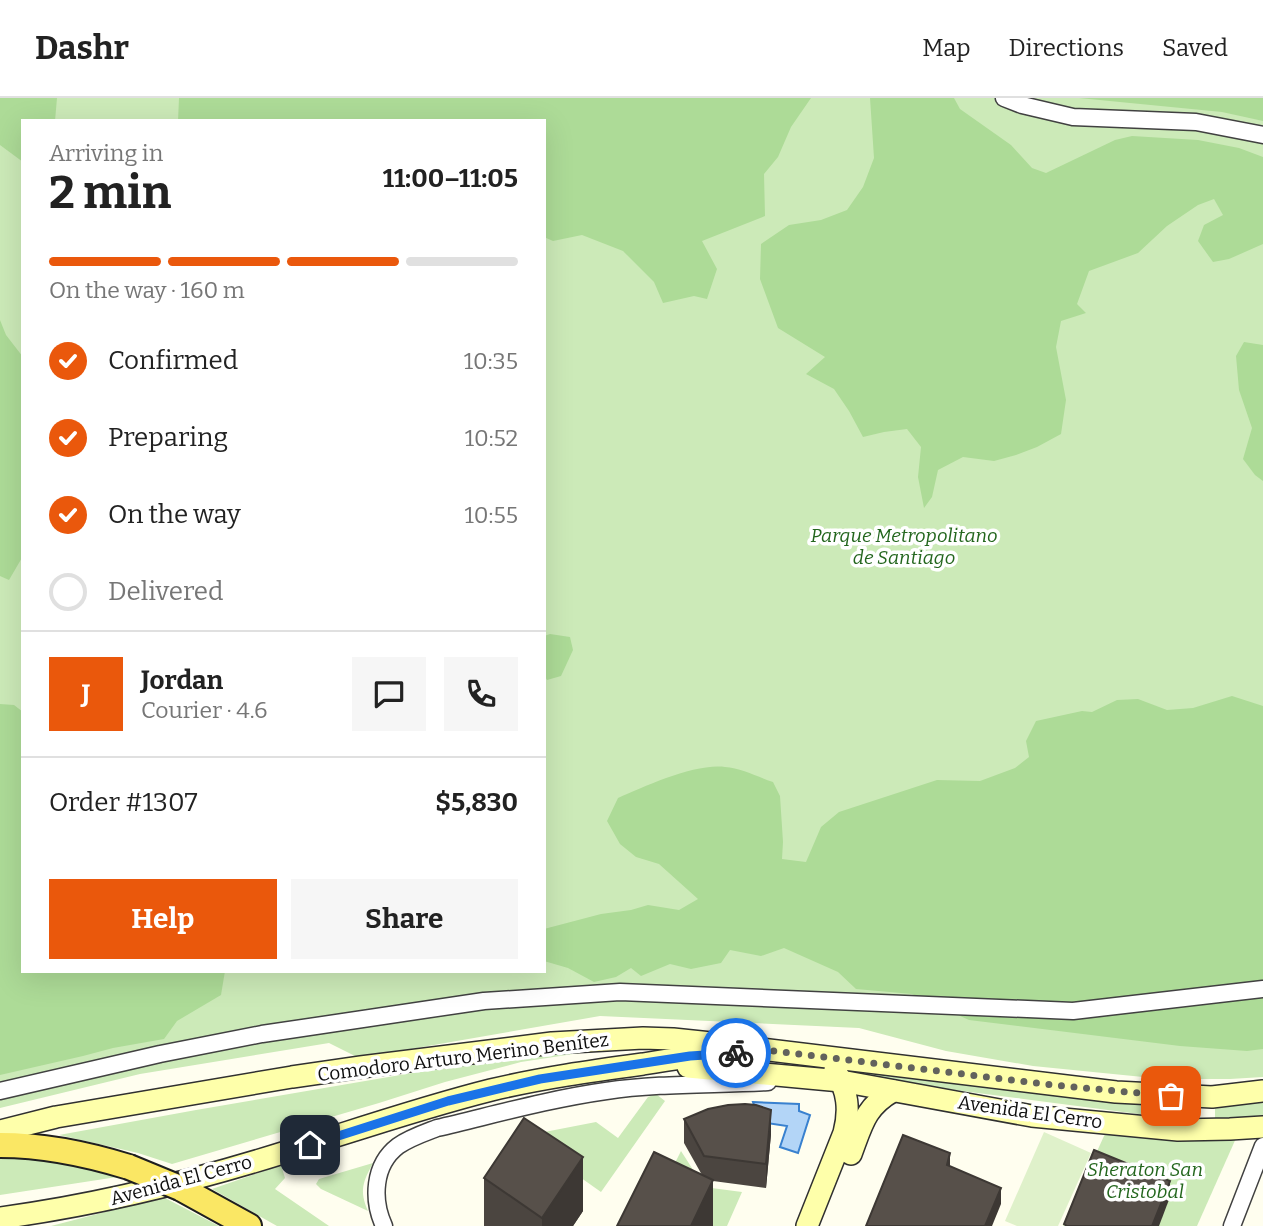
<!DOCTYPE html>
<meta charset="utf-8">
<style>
:root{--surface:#fff;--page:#f6f6f6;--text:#222;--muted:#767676;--line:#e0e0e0;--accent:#ea580c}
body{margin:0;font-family:Bitter,serif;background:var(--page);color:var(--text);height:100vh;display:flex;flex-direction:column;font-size:26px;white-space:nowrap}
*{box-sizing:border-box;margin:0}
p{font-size:23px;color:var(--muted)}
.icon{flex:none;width:38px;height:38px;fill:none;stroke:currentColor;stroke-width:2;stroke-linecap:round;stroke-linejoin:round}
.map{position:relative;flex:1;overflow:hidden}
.sheet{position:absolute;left:21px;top:21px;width:525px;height:854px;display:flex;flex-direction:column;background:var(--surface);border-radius:0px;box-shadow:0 7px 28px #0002}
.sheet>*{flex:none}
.pin{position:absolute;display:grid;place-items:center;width:60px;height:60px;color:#fff;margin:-30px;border-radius:14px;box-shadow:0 4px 10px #0006}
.courier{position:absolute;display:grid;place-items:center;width:70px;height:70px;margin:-35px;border:5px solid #1a73e8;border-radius:50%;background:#fff;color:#222;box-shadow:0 2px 9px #0007}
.summary em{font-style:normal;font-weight:700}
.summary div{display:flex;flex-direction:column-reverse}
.summary{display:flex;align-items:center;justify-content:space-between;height:119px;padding:0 28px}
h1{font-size:46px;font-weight:700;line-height:52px}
.bar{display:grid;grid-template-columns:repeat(4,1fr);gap:10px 7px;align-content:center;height:84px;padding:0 28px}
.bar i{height:9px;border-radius:5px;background:var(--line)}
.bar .selected{background:var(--accent)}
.bar p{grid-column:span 4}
.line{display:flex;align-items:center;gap:18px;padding:0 28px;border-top:2px solid var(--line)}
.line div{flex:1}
.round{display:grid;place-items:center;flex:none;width:74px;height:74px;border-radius:0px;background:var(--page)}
ol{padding:0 28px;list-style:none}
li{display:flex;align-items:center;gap:21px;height:77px}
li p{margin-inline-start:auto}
li .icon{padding:7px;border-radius:50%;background:var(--accent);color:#fff;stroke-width:4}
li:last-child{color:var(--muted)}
li i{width:38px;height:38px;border:4px solid var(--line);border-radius:50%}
.primary-button{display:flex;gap:14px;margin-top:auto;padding:14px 28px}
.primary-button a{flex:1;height:80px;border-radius:0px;background:var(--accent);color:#fff;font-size:28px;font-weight:700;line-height:80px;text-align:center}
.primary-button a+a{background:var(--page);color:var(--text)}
header{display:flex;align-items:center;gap:42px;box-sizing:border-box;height:98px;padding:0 35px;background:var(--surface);border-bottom:2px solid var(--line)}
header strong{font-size:33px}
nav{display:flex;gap:38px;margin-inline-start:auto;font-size:24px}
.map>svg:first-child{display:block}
</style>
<header>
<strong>Dashr</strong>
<nav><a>Map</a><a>Directions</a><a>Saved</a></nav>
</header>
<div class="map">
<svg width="1263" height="1128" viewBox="0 0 1263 1128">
<rect width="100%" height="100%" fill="#fffeef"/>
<!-- green -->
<g fill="#cceab8" fill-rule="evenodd">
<path d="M0 0H1263V979L1230 981H1163L1033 968 946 953 859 930 600 918 359 960 329 945 140 976 0 1010ZM23 23H544V873H23Z"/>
<polygon points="606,951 521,964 445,984 379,1005 172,1066 138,1055 59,1037 196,1012 518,957"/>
<polygon points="848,972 1066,998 1184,1010 1192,1023 848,978"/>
<polygon points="656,996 665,1003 601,1094 526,1041 529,1037 596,1024 618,1040 648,999"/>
<polygon points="1263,1001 1263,1018 1215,1023 1215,1005"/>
<polygon points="1107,1034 1237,1038 1197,1128 1063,1128 1104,1038"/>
<polygon points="681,1053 704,1089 742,1094 727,1128 708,1128 656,1103"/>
<polygon points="0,1057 57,1062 117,1079 0,1097"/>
<path d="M373 1065C363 1084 359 1092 368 1113L321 1091 316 1086 319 1081Z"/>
<polygon points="281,1067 285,1080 275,1091 329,1128 277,1128 212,1091"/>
<polygon points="163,1099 219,1128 51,1128"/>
</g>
<!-- forest -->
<g fill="#addb97">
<polygon points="0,0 57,0 55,23 23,23 23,64 0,47"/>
<polygon points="179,0 811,0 791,29 778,59 764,76 765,118 702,143 717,171 707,201 694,198 663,205 654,184 623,153 582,137 553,143 544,139 544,23 178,23"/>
<polygon points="870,0 954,0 960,11 1011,47 1032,70 1046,75 1115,42 1132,38 1198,42 1239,50 1263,59 1263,146 1229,161 1213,164 1198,143 1204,127 1223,117 1214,101 1198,107 1167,128 1138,155 1089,173 1077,206 1086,215 1061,223 1056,249 1066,302 1061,336 1037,349 1016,357 994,363 963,359 938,372 932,399 924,410 918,379 921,349 907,331 884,334 863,339 849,313 834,291 806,276 825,259 778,230 760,181 761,146 789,127 821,122 847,112 863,89 874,60"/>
<polygon points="1079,0 1263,0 1263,23 1222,14"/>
<polygon points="0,222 6,237 23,259 23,458 9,482 0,478"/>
<polygon points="1244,244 1263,247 1263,383 1255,377 1243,361 1252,330 1239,292 1236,258"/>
<polygon points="550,536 570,539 573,552 561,578 547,582 544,577 544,538"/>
<path d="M1232 598 1263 608V951L1247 953 1180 948 969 922 912 896 856 891 838 874 784 850 761 858 730 852 721 865 691 871 670 866 641 878 631 870 616 879 594 884 568 870 544 863V831L601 816 631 812 648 807 679 812 698 801 659 766 636 759 620 746 607 723 618 700C645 688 696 665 725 669 741 670 758 679 773 684L780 698 783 744 782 761 806 764 821 729 839 714 937 682 980 683 1015 670 1029 659 1026 643 1036 623 1082 613 1092 614 1117 602 1138 601 1167 612 1193 610Z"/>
<polygon points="0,606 14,607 23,614 23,873 225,873 221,897 177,923 164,941 113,950 83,958 0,977"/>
</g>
<!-- pitch -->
<polygon fill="#dff1ca" points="1044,1034 1091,1055 1058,1128 1017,1128 1005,1123"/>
<!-- water -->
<polygon fill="#b3d5f7" stroke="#3981cf" stroke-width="2" points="753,1004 799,1006 799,1013 810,1017 798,1055 780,1049 787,1028 760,1024"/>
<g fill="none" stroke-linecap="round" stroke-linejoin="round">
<defs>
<g id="street">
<polyline points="1004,0 1022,7 1073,19 1196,24 1263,37"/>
<polyline points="0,993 160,956 262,936 484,903 620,894 1073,913 1263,891"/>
<path d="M384 1128C372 1102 373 1067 398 1048 409 1040 424 1035 437 1030 493 1017 549 1001 606 993 659 985 714 987 768 984"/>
<polyline points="1232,1128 1263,1048"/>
</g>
<g id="secondary">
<polyline points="688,969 841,983 1032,1018 1178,1032 1230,1031 1263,1029"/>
<polyline points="0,1033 56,1019 292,979 361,969 552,945 643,940 673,941 711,945 1116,994 1212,999 1263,993"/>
<path d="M851 1056C862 1027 865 1009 893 993"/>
<path d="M0 1120C98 1107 194 1083 289 1053 356 1032 423 1009 491 992 541 980 592 973 643 966 667 962 691 958 716 956"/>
<path d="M807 1128 844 1035C850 1012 848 993 835 972"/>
</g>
<g id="primary">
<path d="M0 1047C44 1047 87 1056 129 1069"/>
<polyline points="180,1090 249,1128"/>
</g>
</defs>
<!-- street casing -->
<use href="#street" stroke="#414141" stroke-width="19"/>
<!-- secondary casing -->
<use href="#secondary" stroke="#303030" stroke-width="24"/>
<!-- primary casing -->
<use href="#primary" stroke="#1f1f1f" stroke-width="28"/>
<!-- street -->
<use href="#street" stroke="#fff" stroke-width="16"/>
<!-- secondary -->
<use href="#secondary" stroke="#feffaa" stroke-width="21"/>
<!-- primary -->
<use href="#primary" stroke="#fae764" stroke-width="24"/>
<defs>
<polyline id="primary-bridge" points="129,1069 180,1090"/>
</defs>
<!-- primary-bridge casing -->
<use href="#primary-bridge" stroke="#1f1f1f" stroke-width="28" stroke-linecap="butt"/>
<!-- primary-bridge -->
<use href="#primary-bridge" stroke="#fae764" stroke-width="24"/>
</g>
<!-- wall -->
<g fill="#4b4540">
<polygon points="684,1021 771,1036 766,1090 713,1083 713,1128 702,1077 684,1045"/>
<polygon points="484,1080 583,1113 573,1128 484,1128"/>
</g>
<!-- shaded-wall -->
<g fill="#3d3834">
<polygon points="771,1012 771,1036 766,1090 766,1066"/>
<polygon points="950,1055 950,1071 947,1067"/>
<polygon points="583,1059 583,1113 573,1128 542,1128 542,1120"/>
<polygon points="713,1082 713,1128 691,1128"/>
<polygon points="1170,1083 1170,1099 1159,1128 1152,1128"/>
<polygon points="1001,1090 1001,1106 992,1128 985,1128"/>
</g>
<!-- building -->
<g fill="#57504a" stroke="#3d3834" stroke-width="2">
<polygon points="745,1006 756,1007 771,1012 766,1066 704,1058 684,1021 708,1011 728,1007"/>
<polygon points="524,1020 583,1059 542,1120 484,1080"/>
<polygon points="903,1037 950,1055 947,1067 1001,1090 985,1128 866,1128"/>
<polygon points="1094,1052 1170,1083 1152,1128 1067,1128 1064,1126"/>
<polygon points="654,1054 713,1082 691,1128 617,1128"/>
</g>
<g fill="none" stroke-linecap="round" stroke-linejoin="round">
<!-- done -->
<polyline stroke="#62625d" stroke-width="7" stroke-dasharray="0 12.6" points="736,955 775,953 1052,987 1171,998"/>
<!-- route -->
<polyline stroke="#1a73e8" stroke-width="9" points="310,1047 448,1003 540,981 690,958 736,955"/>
</g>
<g text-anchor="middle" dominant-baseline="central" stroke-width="7" stroke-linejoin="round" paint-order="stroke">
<!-- park labels -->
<g font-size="19" font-style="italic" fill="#23661d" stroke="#fff">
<text x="904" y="437">Parque Metropolitano<tspan x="904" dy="22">de Santiago</tspan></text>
<text x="1145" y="1071">Sheraton San<tspan x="1145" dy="22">Cristobal</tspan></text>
</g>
<!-- street labels -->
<g font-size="19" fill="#0e0e0e" stroke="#fff">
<text transform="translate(463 959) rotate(-7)">Comodoro Arturo Merino Benítez</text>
<text transform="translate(1030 1014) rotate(8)">Avenida El Cerro</text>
<text transform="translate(181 1082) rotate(-15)">Avenida El Cerro</text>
</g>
</g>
</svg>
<div class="pin" style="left:1171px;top:998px;background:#ea580c"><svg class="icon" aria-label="bag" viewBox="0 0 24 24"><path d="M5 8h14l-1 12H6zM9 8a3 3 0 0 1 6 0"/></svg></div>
<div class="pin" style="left:310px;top:1047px;background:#1f2937"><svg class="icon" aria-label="home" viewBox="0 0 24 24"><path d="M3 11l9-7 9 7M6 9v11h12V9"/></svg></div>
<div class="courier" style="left:736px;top:955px"><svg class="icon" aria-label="bike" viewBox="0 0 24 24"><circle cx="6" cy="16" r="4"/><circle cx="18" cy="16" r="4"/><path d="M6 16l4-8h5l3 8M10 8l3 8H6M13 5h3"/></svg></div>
<section class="sheet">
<div class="summary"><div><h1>2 min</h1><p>Arriving in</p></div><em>11:00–11:05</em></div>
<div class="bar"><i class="selected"></i><i class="selected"></i><i class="selected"></i><i></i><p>On the way · 160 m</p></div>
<ol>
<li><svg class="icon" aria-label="check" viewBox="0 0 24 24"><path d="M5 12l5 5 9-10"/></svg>Confirmed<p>10:35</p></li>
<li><svg class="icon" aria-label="check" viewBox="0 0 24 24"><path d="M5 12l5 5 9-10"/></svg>Preparing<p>10:52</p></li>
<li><svg class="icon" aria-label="check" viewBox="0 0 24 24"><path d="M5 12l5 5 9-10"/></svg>On the way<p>10:55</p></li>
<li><i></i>Delivered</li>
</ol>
<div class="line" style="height:126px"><b class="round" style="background:var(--accent);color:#fff">J</b><div><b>Jordan</b><p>Courier · 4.6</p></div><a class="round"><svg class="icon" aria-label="chat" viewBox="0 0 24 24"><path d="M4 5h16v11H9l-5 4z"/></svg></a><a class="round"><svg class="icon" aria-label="phone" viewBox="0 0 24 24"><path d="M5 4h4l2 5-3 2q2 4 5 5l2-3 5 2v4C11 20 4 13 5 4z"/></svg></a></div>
<div class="line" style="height:91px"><div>Order #1307</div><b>$5,830</b></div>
<div class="primary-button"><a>Help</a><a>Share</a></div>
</section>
</div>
